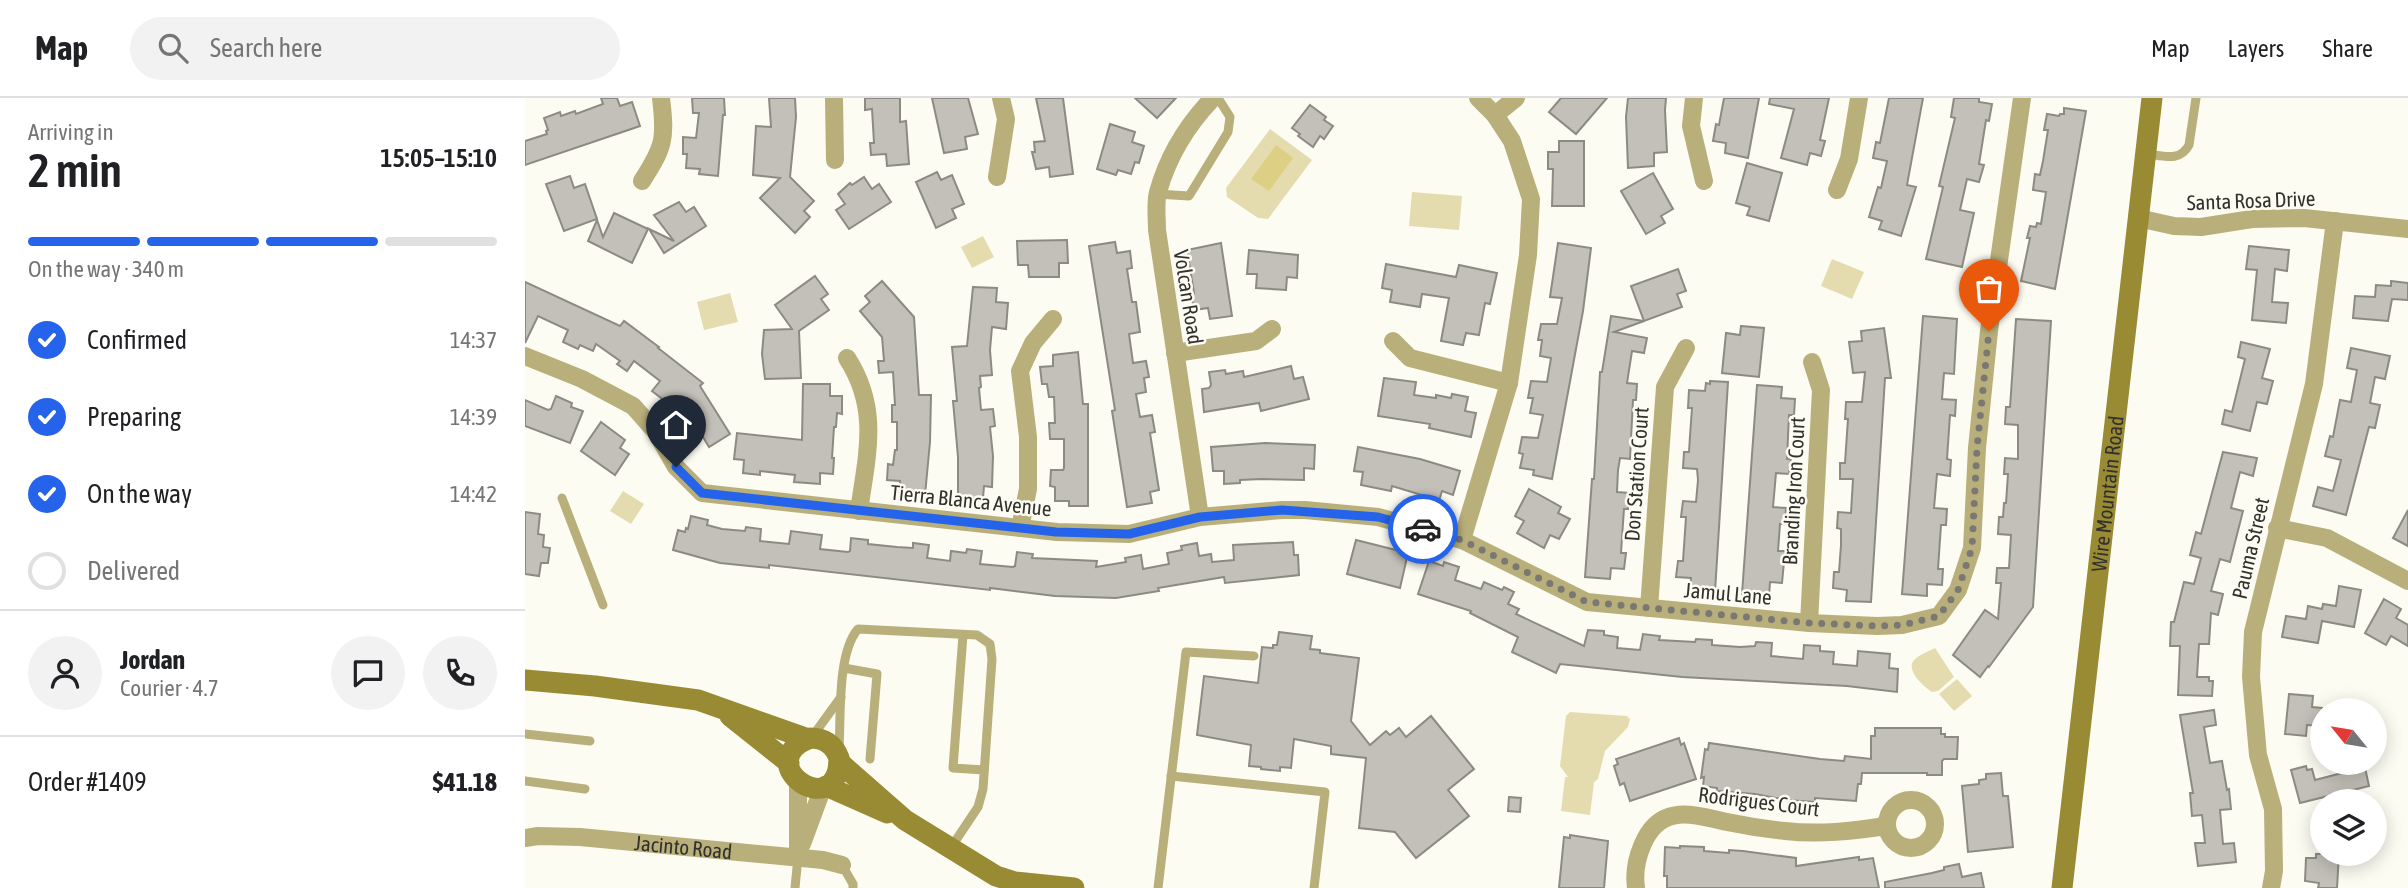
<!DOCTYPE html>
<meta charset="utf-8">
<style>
:root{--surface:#fff;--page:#f2f2f2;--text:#202124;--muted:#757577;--line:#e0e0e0;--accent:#2563eb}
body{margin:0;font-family:"Asap Condensed",sans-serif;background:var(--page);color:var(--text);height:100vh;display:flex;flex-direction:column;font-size:26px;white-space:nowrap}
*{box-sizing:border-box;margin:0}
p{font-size:23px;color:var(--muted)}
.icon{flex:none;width:38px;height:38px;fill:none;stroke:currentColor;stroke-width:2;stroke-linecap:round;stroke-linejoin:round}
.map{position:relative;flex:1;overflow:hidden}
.details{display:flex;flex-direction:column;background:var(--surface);width:525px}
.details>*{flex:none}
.needle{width:46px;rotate:300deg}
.buttons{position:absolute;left:1785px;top:600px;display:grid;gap:14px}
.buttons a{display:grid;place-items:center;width:77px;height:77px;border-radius:50%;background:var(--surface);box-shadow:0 4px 18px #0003;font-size:35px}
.pin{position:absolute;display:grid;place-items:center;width:60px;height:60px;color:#fff;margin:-72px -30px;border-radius:50% 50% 50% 0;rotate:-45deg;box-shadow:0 0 7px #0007}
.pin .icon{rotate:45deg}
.courier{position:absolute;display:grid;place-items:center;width:70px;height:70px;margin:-35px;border:5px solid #2563eb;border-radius:50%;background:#fff;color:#222;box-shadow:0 2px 9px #0007}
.overview em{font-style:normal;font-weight:600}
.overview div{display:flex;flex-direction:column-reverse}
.overview{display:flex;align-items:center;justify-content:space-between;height:119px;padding:0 28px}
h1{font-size:46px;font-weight:600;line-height:52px}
.bar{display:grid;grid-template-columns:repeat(4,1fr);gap:10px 7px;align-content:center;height:84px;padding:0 28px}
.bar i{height:9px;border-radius:5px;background:var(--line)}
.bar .current{background:var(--accent)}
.bar p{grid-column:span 4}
.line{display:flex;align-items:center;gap:18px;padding:0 28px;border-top:2px solid var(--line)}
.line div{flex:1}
.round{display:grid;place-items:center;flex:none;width:74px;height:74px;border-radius:37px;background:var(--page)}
ol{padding:0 28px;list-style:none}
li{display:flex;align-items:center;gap:21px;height:77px}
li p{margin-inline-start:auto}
li .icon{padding:7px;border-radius:50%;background:var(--accent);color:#fff;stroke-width:4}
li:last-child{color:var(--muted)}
li i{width:38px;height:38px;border:4px solid var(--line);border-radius:50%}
header{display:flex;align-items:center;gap:42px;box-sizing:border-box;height:98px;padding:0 35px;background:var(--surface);border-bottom:2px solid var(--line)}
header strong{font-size:33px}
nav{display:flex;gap:38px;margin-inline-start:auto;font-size:24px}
.search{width:490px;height:63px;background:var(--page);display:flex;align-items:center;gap:18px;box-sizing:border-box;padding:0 24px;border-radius:38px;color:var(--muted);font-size:26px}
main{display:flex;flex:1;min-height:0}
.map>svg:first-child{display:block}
</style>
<header>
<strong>Map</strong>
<div class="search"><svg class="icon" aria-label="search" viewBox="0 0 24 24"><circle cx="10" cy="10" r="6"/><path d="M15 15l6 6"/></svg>Search here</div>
<nav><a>Map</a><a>Layers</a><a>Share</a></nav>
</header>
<main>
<section class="details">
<div class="overview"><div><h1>2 min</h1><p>Arriving in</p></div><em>15:05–15:10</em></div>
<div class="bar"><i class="current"></i><i class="current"></i><i class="current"></i><i></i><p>On the way · 340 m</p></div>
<ol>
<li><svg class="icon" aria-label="check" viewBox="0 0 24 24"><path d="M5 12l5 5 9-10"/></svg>Confirmed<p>14:37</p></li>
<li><svg class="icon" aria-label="check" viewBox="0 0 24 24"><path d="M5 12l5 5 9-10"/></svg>Preparing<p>14:39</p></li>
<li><svg class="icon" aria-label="check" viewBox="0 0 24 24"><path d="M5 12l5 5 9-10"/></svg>On the way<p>14:42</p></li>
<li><i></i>Delivered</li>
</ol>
<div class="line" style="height:126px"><a class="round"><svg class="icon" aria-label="person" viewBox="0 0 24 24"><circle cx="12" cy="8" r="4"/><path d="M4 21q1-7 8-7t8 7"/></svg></a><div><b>Jordan</b><p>Courier · 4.7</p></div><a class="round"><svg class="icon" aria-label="chat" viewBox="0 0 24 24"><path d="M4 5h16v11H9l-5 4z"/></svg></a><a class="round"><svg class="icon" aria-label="phone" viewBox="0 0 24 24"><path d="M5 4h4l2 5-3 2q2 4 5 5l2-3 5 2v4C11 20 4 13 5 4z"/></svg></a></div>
<div class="line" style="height:91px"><div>Order #1409</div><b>$41.18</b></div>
</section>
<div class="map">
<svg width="1883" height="790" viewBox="0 0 1883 790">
<rect width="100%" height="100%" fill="#fdfcf3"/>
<!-- green -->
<g fill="#e4dcaf">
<polygon points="745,31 787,62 743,121 733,120 702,99 701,90"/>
<polygon points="887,94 937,98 934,132 884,128"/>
<polygon points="458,138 469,159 447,170 436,149"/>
<polygon points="1307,161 1339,174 1327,201 1296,188"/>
<polygon points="205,195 213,224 179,232 172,204"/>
<polygon points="98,393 119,406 106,426 85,413"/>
<path d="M1410 550 1429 579 1413 593 1407 594C1399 589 1380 572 1389 562 1394 557 1404 553 1410 550Z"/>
<polygon points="1432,581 1447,598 1429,613 1414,596"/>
<polygon points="1045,614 1102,618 1105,621 1103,629 1080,653 1073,681 1069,684 1065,717 1036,713 1040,679 1043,679 1035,668 1041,618"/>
</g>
<!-- water -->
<polygon fill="#ddcf84" points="751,47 768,60 744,93 726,81"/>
<!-- building -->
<g fill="#c2c0b8" stroke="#8c8b83" stroke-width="2">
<polygon points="76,0 92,0 95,8 107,4 115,28 0,67 0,43 22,36 21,33 23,32 19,20 35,14 36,18 50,13 51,16 78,6"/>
<polygon points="167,0 199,0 200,17 198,17 193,78 174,76 175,71 161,70 162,56 158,56 158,39 171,40 174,15 168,15"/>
<polygon points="244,0 270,0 271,19 265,79 289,103 279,113 285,119 270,135 235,100 255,80 228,77 231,28 246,29"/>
<polygon points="340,0 375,0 375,24 381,23 384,66 362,68 361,56 346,57 345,45 349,45 347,11 340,12"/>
<polygon points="407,0 443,0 453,36 440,39 442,51 419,55"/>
<polygon points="511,0 538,0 548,76 525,79 524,69 511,71 507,54 510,54 509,44 520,43"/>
<polygon points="610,0 651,0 632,20"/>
<polygon points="1036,0 1082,0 1051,36 1024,14"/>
<polygon points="1103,0 1141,0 1140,12 1142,54 1129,55 1129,68 1103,70 1101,19"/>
<polygon points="1199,0 1234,0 1223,60 1200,55 1201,45 1188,43 1191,26 1194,27"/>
<polygon points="1245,0 1304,0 1295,42 1300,43 1296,58 1285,55 1282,67 1256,60 1269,11 1244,6"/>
<polygon points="1364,0 1398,0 1382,87 1391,89 1376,138 1354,131 1357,123 1344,119 1353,89 1356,90 1362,63 1348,60 1351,44 1355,45"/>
<polygon points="1429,0 1454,0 1454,4 1467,6 1464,23 1461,22 1454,66 1459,67 1454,84 1442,81 1435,112 1449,115 1437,169 1401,161 1418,89 1414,88 1430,20 1426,19"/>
<polygon points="785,7 801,19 799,22 808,28 799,41 795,38 788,49 773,38 775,36 767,30"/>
<polygon points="1539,10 1561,13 1530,191 1496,183 1505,140 1502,140 1505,128 1511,129 1512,125 1516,126 1521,94 1508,92 1510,76 1515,77 1518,63 1523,32 1519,32 1522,16 1534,18 1535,16 1539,16"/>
<polygon points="585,26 610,34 607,44 619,48 614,65 610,64 606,76 593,72 591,77 572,71"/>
<polygon points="1034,43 1059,43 1059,108 1027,108 1028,71 1023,71 1023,54 1034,54"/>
<polygon points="1222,65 1257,75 1244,123 1222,117 1225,109 1211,105"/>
<polygon points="412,74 416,82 427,77 439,106 427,111 431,120 411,130 391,84"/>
<polygon points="1128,75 1148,111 1136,118 1140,125 1121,136 1096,93"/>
<polygon points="45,78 49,90 60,86 72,121 39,133 21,86"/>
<polygon points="339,79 347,91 354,86 366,104 324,131 311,112 320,106 313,96 325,85 327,87"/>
<polygon points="154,104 161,114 169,109 181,128 139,155 124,131 149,143 129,117"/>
<polygon points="89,115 123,131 107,165 63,143 72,122 78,139"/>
<polygon points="542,142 543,165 534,165 534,179 504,179 503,167 493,167 492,143"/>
<polygon points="590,144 592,155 605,153 607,170 602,171 607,204 611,204 615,234 604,236 608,265 621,263 624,279 619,280 621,294 611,296 615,319 627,317 630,334 625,335 634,392 625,394 627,405 602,409 587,313 590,312 564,148"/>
<polygon points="696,145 707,218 685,221 683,210 669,212 666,195 669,195 662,152"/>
<polygon points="1033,145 1066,150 1058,213 1027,381 1008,377 1009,372 995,370 998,356 994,355 997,339 1013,340 1018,317 1005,315 1008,300 1003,300 1006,283 1022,284 1026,260 1015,258 1017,242 1013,242 1016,226 1032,226 1037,200 1025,199"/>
<polygon points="1724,148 1764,152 1762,173 1750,171 1747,204 1763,205 1761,225 1727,222 1732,172 1721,171"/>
<polygon points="724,152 773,157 772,180 762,179 761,192 731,190 732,176 722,176"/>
<polygon points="861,166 931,179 934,167 972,175 965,206 960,205 954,237 941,235 938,247 916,243 924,200 897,196 895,209 865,204 867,192 857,190"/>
<polygon points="1153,171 1161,193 1152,196 1157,209 1119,223 1106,188"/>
<polygon points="290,178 303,196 296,201 304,212 274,233 276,280 240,281 237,256 239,232 267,231 250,207"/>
<polygon points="357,183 389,219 394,297 406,297 405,344 400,397 374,395 375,383 362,382 363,366 368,367 370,352 372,352 372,324 367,324 367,307 370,307 368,274 354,275 353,263 359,263 357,239 335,213 345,204 340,198"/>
<polygon points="1866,183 1883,185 1883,202 1867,201 1863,223 1828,220 1830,198 1850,199 1851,187 1866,188"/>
<polygon points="0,184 95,228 99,223 134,249 133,250 178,285 175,288 205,336 184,349 178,339 170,344 149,310 127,293 135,283 109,263 102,273 92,266 95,263 71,246 68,253 55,247 53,251 38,244 43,232 13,218 0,245"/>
<polygon points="448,189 472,190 471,204 483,205 481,231 467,229 465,252 467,277 455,278 456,289 454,290 456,312 468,311 470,328 465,329 468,358 467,389 459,388 458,400 435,400 433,398 433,359 428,303 432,303 427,249 442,248"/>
<polygon points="1086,218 1119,223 1089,234 1122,240 1119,255 1107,253 1102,285 1112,286 1111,302 1108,302 1105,361 1095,360 1093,372 1092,394 1104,395 1103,411 1099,411 1098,425 1096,455 1101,455 1099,471 1086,470 1085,481 1060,479 1067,381 1069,381 1075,274 1077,274"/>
<polygon points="1398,218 1432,221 1429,276 1419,275 1417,301 1431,302 1430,318 1425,317 1422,361 1426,362 1425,378 1412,376 1409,410 1422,411 1421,427 1416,427 1413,471 1418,471 1417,487 1402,486 1402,498 1377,496"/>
<polygon points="1491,221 1526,223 1508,509 1464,569 1463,568 1455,579 1428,557 1460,512 1473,521 1476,485 1471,485 1472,470 1484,470 1486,437 1473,436 1474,419 1478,419 1479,405 1481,405 1483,376 1479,376 1480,360 1493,361 1493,327 1480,326 1481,309 1485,309 1486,295"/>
<polygon points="1216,228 1239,230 1234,279 1197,275 1201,235 1215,237"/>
<polygon points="1359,230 1366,280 1360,280 1346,504 1321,503 1322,492 1308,490 1309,474 1314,474 1316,447 1316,431 1312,430 1313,414 1326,415 1328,381 1315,381 1315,365 1320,365 1321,350 1323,321 1320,321 1321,304 1337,304 1340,274 1328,275 1324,244 1337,243 1336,233"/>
<polygon points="1716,244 1745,251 1737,280 1748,283 1742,306 1732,304 1725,333 1697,326 1700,312 1707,314 1720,261 1713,259"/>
<polygon points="1826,250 1865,258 1860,281 1850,279 1845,305 1855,307 1850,330 1844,329 1821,417 1788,408 1793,389 1808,393 1816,362 1800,358 1805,338 1808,339 1815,302 1826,304 1832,272 1822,270"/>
<polygon points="553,254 558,306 563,306 563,408 544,408 544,403 530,403 530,389 525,388 526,372 538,372 539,370 539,341 525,341 524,325 530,325 529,299 524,299 522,286 517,286 515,269 528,268 528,257"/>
<polygon points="766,268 769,281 778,279 784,301 736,313 734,305 679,314 677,291 684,290 686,287 684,274 700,272 701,276 718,273 719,279"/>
<polygon points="859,280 891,284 889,297 911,300 911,297 926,300 927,296 943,299 940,313 951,315 946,339 904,330 905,326 853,318"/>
<polygon points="1185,283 1203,284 1190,494 1165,492 1166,480 1151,479 1153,463 1158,463 1161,419 1156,419 1158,403 1171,404 1173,382 1172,371 1158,370 1159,354 1164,354 1165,338 1167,310 1163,310 1164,292 1180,293 1181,285 1185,286"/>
<polygon points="278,286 305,286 305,298 317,298 317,316 312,315 311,329 309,329 307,360 309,360 308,376 295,375 295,386 269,384 270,377 235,373 235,377 218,375 219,362 209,361 212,335 277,342"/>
<polygon points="1232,287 1257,289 1256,300 1270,301 1269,317 1264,317 1262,361 1266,361 1264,376 1251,375 1248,409 1261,410 1260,426 1255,426 1253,453 1260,453 1257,485 1245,484 1244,498 1217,496"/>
<polygon points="31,298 47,305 46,309 58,313 45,345 0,328 0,302 23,312 26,311"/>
<polygon points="76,324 100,342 95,350 104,356 90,377 56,353"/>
<polygon points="740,345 790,347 789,371 779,370 779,382 737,381 715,382 715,385 699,386 699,373 688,373 686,349"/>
<polygon points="833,349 895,361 935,373 928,397 917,393 913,406 899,402 900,398 867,388 866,393 836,387 838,374 829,373"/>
<polygon points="1698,354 1732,360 1728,378 1715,374 1706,410 1718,413 1705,464 1695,461 1686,493 1698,496 1693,517 1686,515 1684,546 1674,546 1672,579 1684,579 1684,583 1688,583 1687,598 1653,597 1655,548 1645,548 1646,524 1649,524 1659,484 1669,486 1676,460 1665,457 1671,434 1676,436"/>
<polygon points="1004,391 1036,409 1033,415 1045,421 1034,441 1025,437 1019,450 992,435 999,423 990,418"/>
<polygon points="1883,412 1883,448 1868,440"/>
<polygon points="0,414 15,416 13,436 19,437 18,449 25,450 23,465 16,465 14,478 0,476"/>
<polygon points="166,418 183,422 182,427 197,431 220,433 221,429 236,431 235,443 264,446 266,433 297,437 295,451 323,454 325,453 326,440 343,442 343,446 372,449 388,450 388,445 404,447 402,460 425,463 426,453 441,455 442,451 457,453 455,466 488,469 490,468 492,454 508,456 507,460 572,463 571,469 601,464 600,460 616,457 618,471 644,466 642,455 657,452 656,448 672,445 674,458 686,456 687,464 709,462 708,447 768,444 769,457 773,457 774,477 700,485 699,479 633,490 634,493 591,500 530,498 465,490 465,492 244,467 244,470 195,465 148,452 153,432 160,434 161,430 163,431"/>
<polygon points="831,442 883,455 875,490 822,476"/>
<polygon points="904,463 918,468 919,464 934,469 930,482 956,491 959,484 977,492 979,489 989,494 983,506 994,511 991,516 1059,548 1063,532 1079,533 1079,537 1093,539 1092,550 1115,552 1118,536 1135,538 1134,542 1170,544 1171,541 1187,542 1187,547 1215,549 1230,548 1231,544 1247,545 1246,558 1278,561 1279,547 1295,548 1295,553 1309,554 1308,566 1332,568 1333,553 1365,556 1364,570 1373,571 1372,594 1322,588 1157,579 1035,566 1031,575 987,554 993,539 945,515 946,513 893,496"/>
<polygon points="1814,488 1836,492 1829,529 1797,523 1793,545 1757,539 1761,518 1781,521 1783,508 1797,511 1798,506 1811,508"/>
<polygon points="1859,501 1876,511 1871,520 1883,527 1883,548 1866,538 1861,547 1840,535"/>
<polygon points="754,534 787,538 785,551 795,552 795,555 834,560 826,623 845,647 861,633 865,637 874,630 881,639 906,618 949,671 923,692 944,718 891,760 870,734 834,730 841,660 806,656 806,648 769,641 766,670 755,669 755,673 736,671 736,669 724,668 726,647 672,637 679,578 733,585 737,549 748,550 748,547 752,547"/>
<polygon points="1764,596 1788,598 1787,609 1797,610 1797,628 1782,627 1781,638 1760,636"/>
<polygon points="1689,612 1691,627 1679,629 1685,665 1697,663 1702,692 1704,691 1706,711 1695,712 1698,746 1709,745 1711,764 1673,768 1670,745 1680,745 1677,717 1667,718 1665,695 1668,695 1655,617"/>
<polygon points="1350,630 1416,630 1416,636 1420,636 1420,639 1433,639 1432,661 1419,661 1417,663 1417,677 1402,677 1402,675 1337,675 1336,686 1333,686 1331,703 1290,700 1290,704 1262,702 1230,696 1192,693 1192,690 1178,688 1179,679 1176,680 1180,651 1183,652 1184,645 1295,661 1319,663 1320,658 1346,661 1346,638 1350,638"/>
<polygon points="1154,640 1156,647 1159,645 1171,681 1105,703 1099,685 1095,687 1089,668 1093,666 1091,661"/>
<polygon points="1818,665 1839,665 1844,688 1775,705 1766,672 1781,668 1782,672 1787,671 1790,682 1821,674"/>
<polygon points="1476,675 1478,698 1483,698 1488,749 1443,754 1437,688 1454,686 1454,682 1461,681 1461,676"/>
<polygon points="984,699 996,700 995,714 983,713"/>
<polygon points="1045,737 1083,743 1079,790 1034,790 1039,739 1045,740"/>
<polygon points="1155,748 1179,749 1179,753 1204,755 1204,752 1218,753 1271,760 1271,768 1334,759 1334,762 1348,760 1354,790 1142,790 1142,778 1139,778 1140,749 1155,750"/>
<polygon points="1791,756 1814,756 1812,790 1793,790 1794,785 1780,783 1781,760 1791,760"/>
<polygon points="1434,766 1437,779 1456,775 1459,790 1360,790 1360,784 1407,775 1419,772 1419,769"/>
</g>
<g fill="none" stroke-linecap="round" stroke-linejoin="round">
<!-- lane -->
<g stroke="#b9af7b" stroke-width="9">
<path d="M1622 56C1639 58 1655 64 1664 47L1671 0"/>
<polyline points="632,96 664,98 703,34 705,19 693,0"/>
<polyline points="37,400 78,507"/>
<polyline points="438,537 428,670 459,672"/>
<polyline points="319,570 352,576 345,661"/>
<polyline points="0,636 65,643"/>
<polyline points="287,639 316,599"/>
<path d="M314 651C316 619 312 555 333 531L452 537 465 546 467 561 458 691 453 709 425 751"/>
<polyline points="646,678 800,694 789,790"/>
<polyline points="0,683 60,691"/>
<polyline points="317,767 328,786 328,790"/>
<polyline points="270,790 273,759"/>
<polyline points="633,790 661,554 729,558"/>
</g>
<!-- street -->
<g stroke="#b9af7b" stroke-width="18">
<polyline points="309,0 310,62"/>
<polyline points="953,0 970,17 987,43 1006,101 1003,157 984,285 937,442 1062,504 1284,525 1352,528 1377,527 1414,518 1433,492 1447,450 1452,350 1464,233 1497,0"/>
<polyline points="1169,0 1166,28 1179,83"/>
<polyline points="970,17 991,0"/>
<polyline points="472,79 481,21 476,0"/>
<path d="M117 83C139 49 141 41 136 0"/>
<polyline points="1312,92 1324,61 1334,0"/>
<polyline points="1613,120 1649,128 1676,129 1727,121 1779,120 1883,131"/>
<polyline points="868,243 885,260 984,285"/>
<polyline points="650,255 731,243 747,231"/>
<polyline points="0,258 57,281 108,308 131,334 151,369 177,395 532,434 604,436 675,419 757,412 780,412 853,419 937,442"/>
<path d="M322 260C355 311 342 356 334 413"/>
<path d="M675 419 632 132C632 120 630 105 633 94 643 58 662 27 688 0"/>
<polyline points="495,430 503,391 503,339 495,273 508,245 528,221"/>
<polyline points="1752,430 1802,440 1883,483"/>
<polyline points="1124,510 1140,289 1161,250"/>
<polyline points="1284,525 1296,292 1287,264"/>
<circle cx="1386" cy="726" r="24"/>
<path id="s1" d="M0 740 13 738 55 739 298 762 317 767"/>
<polyline points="277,746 298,689"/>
<polyline points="273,759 273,684"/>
<path d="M1111 790C1109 775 1111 762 1117 748 1134 705 1167 716 1202 724 1221 728 1241 731 1260 733 1294 737 1328 733 1361 728"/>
<polyline points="1746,790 1749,773 1748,711 1733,657 1726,579 1728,534 1789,286 1810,123"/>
</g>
<!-- secondary -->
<g stroke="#998a34" stroke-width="21">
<polyline points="0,582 70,588 173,602 283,641"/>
<polyline points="205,618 264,665"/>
<path d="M285 640C300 640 309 647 314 660"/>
<path d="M283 641C226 666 310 724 314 664"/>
<polyline points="314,664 380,722 471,778 490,784 549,790"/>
<polyline points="301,688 362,715"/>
<path id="s2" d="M1537 790 1627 0"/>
</g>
</g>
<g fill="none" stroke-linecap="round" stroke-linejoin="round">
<!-- done -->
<polyline stroke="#797873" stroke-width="7" stroke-dasharray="0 12.6" points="898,431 937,442 1062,504 1284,525 1352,528 1377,527 1414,518 1433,492 1447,450 1452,350 1464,233"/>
<!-- route -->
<polyline stroke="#2563eb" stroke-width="9" points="151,369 177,395 531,434 604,436 675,419 757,412 853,419 898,431"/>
</g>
<g text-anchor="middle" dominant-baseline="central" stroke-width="5" stroke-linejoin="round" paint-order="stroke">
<!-- street labels -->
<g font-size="21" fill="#32312e" stroke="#fdfcf3">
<text transform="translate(1726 102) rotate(-2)">Santa Rosa Drive</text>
<text transform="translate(664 199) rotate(81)">Volcan Road</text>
<text transform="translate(1111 376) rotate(-86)">Don Station Court</text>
<text transform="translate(1268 393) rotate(-87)">Branding Iron Court</text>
<text stroke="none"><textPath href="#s2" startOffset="397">Wire Mountain Road</textPath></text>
<text transform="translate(446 402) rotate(6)">Tierra Blanca Avenue</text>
<text transform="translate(1725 450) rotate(-77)">Pauma Street</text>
<text transform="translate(1203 495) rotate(5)">Jamul Lane</text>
<text transform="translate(1234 703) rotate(7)">Rodrigues Court</text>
<text stroke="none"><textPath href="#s1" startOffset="159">Jacinto Road</textPath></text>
</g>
</g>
</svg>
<div class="buttons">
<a><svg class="needle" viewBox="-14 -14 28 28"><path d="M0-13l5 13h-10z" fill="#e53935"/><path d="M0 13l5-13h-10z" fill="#757577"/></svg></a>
<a><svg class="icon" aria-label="layers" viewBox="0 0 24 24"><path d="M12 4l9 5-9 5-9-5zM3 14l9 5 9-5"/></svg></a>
</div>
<div class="pin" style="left:1464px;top:233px;background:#ea580c"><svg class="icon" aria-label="bag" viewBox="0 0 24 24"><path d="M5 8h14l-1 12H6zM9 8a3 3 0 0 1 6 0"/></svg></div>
<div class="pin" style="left:151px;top:369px;background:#1f2937"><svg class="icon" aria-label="home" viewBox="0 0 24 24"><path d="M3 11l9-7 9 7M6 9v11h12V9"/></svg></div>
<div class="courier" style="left:898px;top:431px"><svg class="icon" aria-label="car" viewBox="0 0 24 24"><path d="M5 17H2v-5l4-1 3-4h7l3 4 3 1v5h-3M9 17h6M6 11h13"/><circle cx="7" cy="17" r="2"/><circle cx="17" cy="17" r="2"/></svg></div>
</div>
</main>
